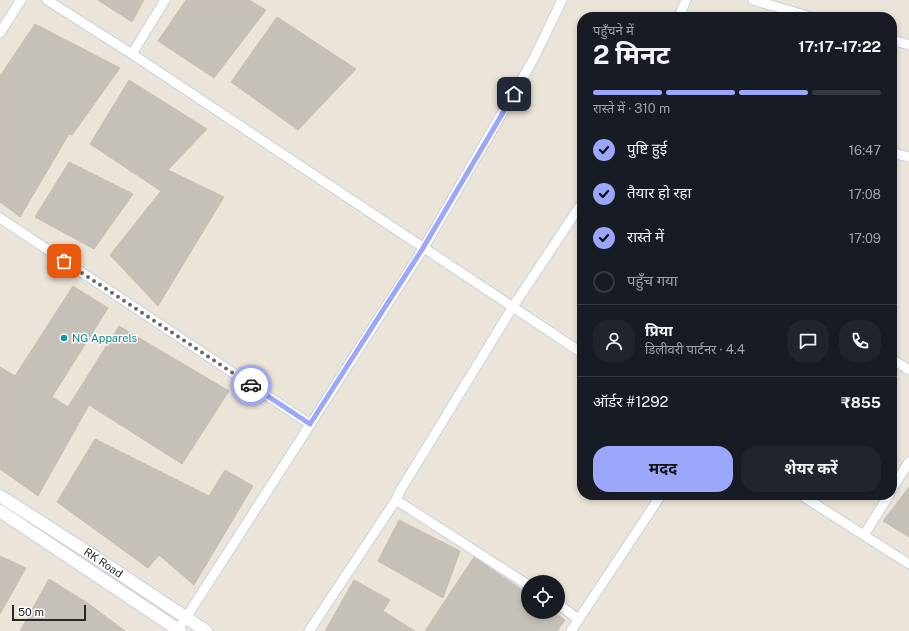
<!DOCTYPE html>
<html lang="hi">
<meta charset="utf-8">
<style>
:root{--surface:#171b24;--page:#20242c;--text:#f1f3f6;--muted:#9ea1a6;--line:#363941;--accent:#9ba7fa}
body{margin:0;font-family:"Public Sans","Noto Sans Devanagari",sans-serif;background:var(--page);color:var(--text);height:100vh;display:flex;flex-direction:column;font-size:15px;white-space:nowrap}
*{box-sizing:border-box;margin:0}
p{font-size:13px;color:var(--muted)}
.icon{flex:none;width:22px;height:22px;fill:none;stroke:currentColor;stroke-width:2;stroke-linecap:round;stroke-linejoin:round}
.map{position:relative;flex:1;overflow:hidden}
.panel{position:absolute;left:577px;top:12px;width:320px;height:488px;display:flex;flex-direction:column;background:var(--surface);border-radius:16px;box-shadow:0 2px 6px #0003}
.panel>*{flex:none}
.fabs{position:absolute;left:521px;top:575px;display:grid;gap:8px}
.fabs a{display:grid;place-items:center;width:44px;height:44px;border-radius:50%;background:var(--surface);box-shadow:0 2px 6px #0003;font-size:20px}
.scale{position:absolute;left:12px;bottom:10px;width:74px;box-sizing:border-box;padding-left:4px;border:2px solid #282828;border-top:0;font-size:11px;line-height:14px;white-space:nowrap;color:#282828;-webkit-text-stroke:3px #fff;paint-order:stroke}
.pin{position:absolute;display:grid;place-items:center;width:34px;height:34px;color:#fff;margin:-17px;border-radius:8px;box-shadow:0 2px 6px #0006}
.courier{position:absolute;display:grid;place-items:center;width:40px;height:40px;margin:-20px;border:3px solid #9ba7fa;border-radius:50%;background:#fff;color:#222;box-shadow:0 1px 5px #0007}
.headline em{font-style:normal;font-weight:700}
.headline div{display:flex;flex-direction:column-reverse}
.headline{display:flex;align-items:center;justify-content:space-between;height:68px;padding:0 16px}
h1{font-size:26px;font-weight:700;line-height:30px}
.bar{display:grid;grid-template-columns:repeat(4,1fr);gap:6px 4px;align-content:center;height:48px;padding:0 16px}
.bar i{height:5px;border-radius:3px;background:var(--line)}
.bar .selected{background:var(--accent)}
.bar p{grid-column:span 4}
.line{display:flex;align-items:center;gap:10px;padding:0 16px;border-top:1px solid var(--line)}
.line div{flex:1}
.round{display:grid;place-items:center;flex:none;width:42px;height:42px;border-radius:16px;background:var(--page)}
ol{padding:0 16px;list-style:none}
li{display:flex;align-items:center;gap:12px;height:44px}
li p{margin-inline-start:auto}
li .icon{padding:4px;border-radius:50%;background:var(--accent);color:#111;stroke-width:4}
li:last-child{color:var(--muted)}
li i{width:22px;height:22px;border:2px solid var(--line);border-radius:50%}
.cta{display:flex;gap:8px;margin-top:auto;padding:8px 16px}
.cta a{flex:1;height:46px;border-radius:16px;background:var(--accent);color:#111;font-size:16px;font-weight:700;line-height:46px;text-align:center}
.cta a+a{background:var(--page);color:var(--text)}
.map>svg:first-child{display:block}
</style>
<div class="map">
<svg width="909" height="631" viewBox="0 0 909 631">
<rect width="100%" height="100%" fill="#ebe4d8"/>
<!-- building -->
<g fill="#c6c1b8" stroke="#c6c0b2">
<polygon points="98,0 144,0 132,22"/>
<polygon points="186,0 249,0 266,10 214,78 158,41"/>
<polygon points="277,17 356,69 298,130 231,82"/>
<polygon points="35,24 120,68 72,135 69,134 20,217 0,202 0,76"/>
<polygon points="129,80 207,129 168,170 224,197 158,306 110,255 161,191 90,144"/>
<polygon points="69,162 133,194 94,249 35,217"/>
<polygon points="73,286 108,308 52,397 68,407 119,326 229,391 182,464 89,405 38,496 0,469 0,367 15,376"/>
<polygon points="95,439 209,496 225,470 253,486 194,585 159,555 148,568 57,502"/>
<polygon points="909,487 909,537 883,521"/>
<polygon points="399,520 460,551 443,598 378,561"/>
<polygon points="0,556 26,568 0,614"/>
<polygon points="474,557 528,594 528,612 554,612 565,620 557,631 425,631"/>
<polygon points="49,579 89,604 125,631 20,631"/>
<polygon points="354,580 390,600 383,611 415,631 325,631"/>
</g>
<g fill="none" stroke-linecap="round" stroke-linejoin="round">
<defs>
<g id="street">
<polyline points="47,0 132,54 582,353"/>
<polyline points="753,0 811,17"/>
<polyline points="679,17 686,0"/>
<polyline points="0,33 21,0"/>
<polyline points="892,40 909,45"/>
<polyline points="132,54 165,0"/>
<polyline points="892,153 909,157"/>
<polyline points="0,218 310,424"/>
<polyline points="892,359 909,370"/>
<polyline points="892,489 909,462"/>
<polyline points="801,495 909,564"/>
<polyline points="396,500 528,585"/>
<polyline points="864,535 889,495"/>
<polyline points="558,604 578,619"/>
<polyline points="178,630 423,249 533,60 562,0"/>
<polyline points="309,631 396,500 400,491 512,308 582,203"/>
<polyline points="571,631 661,495"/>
</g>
<g id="secondary">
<path id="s1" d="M0 496 86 551 206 631"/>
<polyline points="0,511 180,631"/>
</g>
</defs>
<!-- street casing -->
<use href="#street" stroke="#cdd0e2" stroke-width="11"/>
<!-- secondary casing -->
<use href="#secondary" stroke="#cdd0e2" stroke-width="14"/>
<!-- street -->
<use href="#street" stroke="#fff" stroke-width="9"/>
<!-- secondary -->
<use href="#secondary" stroke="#fff" stroke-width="12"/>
</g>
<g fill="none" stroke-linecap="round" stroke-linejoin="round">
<!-- done -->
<polyline stroke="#6c6a66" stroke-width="4" stroke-dasharray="0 7.2" points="64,261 251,385"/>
<!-- route -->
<polyline stroke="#9ba7fa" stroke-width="5" points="251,385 310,424 423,248 514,94"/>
</g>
<!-- markers -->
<circle fill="#0f9aa8" stroke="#fff" stroke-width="1.5" cx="64" cy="338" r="4"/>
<g text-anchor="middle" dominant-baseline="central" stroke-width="3" stroke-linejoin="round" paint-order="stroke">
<!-- culture labels -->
<g font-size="11" fill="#0d838f" stroke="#fff" text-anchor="start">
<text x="72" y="338">NG Apparels</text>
</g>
<!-- street labels -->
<g font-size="11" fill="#282828" stroke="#fff">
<text stroke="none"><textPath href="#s1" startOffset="123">RK Road</textPath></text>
</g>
</g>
</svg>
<div class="fabs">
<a><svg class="icon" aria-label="locate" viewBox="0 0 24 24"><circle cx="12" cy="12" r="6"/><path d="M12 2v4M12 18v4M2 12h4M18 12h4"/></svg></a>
</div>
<div class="scale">50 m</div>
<div class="pin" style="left:64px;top:261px;background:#ea580c"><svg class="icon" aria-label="bag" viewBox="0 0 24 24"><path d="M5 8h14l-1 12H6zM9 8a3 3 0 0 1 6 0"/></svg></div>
<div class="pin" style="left:514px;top:94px;background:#1f2937"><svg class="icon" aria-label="home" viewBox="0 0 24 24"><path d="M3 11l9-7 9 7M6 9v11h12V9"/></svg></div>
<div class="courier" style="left:251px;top:385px"><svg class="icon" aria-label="car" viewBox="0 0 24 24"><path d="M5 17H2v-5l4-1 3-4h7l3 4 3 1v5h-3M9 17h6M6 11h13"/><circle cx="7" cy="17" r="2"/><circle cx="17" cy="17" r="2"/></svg></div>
<section class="panel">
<div class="headline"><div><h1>2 मिनट</h1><p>पहुँचने में</p></div><em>17:17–17:22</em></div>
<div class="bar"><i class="selected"></i><i class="selected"></i><i class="selected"></i><i></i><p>रास्ते में · 310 m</p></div>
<ol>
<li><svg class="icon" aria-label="check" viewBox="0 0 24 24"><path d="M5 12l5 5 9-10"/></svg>पुष्टि हुई<p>16:47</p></li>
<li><svg class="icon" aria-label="check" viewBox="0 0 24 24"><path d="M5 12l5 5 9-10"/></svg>तैयार हो रहा<p>17:08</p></li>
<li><svg class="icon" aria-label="check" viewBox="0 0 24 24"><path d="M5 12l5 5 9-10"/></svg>रास्ते में<p>17:09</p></li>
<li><i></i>पहुँच गया</li>
</ol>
<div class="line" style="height:72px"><a class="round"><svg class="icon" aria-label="person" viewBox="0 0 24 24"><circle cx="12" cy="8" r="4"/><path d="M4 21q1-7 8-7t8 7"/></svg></a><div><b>प्रिया</b><p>डिलीवरी पार्टनर · 4.4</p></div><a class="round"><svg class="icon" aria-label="chat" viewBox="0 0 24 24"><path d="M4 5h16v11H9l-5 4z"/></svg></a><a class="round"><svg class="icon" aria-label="phone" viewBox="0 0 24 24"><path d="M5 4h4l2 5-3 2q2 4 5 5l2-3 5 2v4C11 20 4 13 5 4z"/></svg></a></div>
<div class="line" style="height:52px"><div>ऑर्डर #1292</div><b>₹855</b></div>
<div class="cta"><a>मदद</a><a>शेयर करें</a></div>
</section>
</div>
